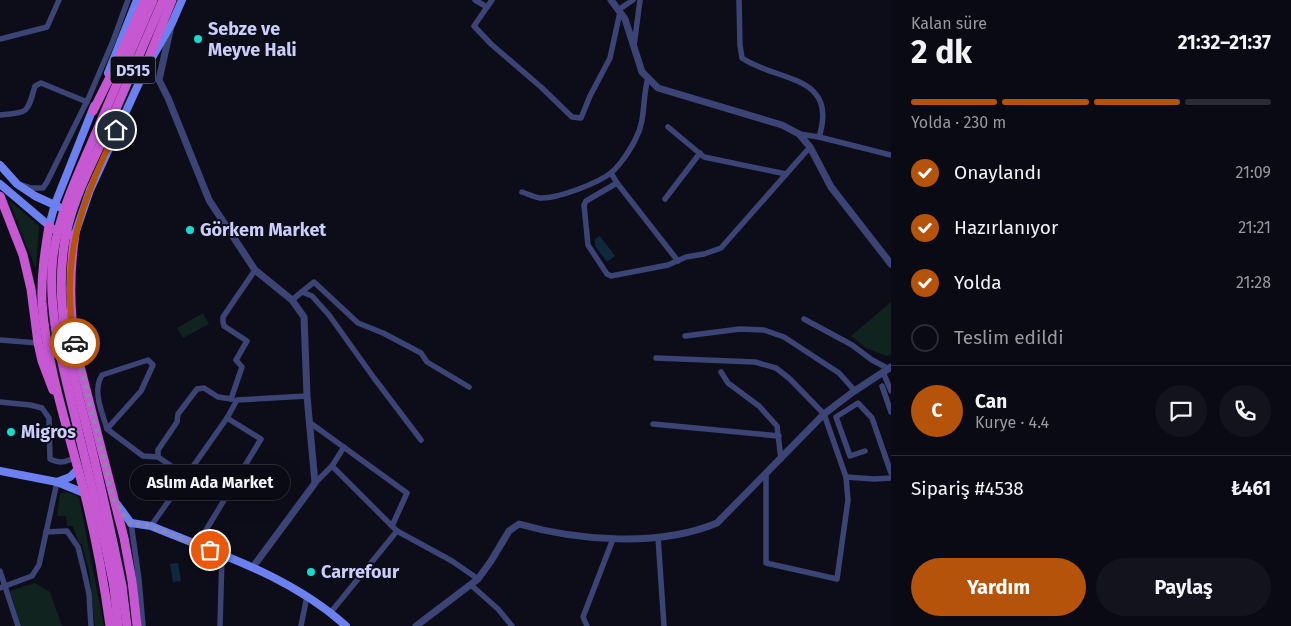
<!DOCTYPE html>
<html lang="tr">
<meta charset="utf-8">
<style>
:root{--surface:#0a0a14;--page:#13131d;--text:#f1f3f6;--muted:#999aa0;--line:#2a2b34;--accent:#b45309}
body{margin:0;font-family:"Fira Sans",sans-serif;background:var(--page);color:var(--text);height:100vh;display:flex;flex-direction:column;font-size:19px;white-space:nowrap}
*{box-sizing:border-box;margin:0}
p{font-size:16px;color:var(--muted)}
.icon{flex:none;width:28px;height:28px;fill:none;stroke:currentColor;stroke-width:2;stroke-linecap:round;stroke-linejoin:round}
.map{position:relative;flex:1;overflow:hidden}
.details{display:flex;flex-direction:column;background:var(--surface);width:400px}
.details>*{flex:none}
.pin{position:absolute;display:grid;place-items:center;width:42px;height:42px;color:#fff;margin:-21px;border:2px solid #fff;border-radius:50%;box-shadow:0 1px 5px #0007}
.courier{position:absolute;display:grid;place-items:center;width:50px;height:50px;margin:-25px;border:4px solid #b45309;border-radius:50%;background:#fff;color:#222;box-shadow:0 1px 6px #0007}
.bubble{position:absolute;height:35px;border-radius:18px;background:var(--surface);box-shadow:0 5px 20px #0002,0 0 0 1px var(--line);font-size:16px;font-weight:700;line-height:35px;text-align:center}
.headline em{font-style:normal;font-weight:700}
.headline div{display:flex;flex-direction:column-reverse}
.headline{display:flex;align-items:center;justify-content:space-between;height:85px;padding:0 20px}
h1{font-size:32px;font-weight:700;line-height:38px}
.bar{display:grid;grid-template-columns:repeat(4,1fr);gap:8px 5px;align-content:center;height:60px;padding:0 20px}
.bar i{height:6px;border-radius:4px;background:var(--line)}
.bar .selected{background:var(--accent)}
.bar p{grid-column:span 4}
.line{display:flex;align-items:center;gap:12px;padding:0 20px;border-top:1px solid var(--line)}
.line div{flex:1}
.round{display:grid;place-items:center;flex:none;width:52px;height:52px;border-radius:26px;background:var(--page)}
ol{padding:0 20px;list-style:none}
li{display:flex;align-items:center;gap:15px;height:55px}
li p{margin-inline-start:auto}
li .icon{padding:5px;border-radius:50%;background:var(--accent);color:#fff;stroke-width:4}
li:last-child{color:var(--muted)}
li i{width:28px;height:28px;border:2px solid var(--line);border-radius:50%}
.cta{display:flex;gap:10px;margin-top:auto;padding:10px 20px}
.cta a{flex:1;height:58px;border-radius:30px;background:var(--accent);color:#fff;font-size:20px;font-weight:700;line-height:58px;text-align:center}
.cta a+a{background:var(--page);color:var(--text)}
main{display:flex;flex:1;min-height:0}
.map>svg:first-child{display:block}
</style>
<main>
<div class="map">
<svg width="891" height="626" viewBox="0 0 891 626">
<rect width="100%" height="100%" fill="#0d0d1a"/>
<!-- green -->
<g fill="#10231f">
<polygon points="9,200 39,226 36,268 35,267"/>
<polygon points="891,302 891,354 887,356 866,348 851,336"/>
<polygon points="203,313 209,324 183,338 177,328"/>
<polygon points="64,492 76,495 79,498 104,626 95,626 89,571 82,544 79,543 73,526 67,526 66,516 57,516 60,494"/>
<polygon points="35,583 50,592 62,626 21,626 10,591"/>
</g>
<!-- water -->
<g fill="#10283b">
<polygon points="600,236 615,256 607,262 595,246 595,239"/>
<polygon points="178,563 181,581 173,582 170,564"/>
</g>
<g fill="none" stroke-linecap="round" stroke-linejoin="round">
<!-- minor -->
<g stroke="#3c4475" stroke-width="5.5">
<polyline points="475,0 487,7"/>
<polyline points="492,0 474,26 491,44 541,87 572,117 581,118 590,96 610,58 620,12"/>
<path d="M739 0 740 45 742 58C777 82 839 74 819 137"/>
<polyline points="618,10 633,0"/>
<polyline points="0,39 47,27 59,0"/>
<polyline points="634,46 640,0"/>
<path d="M0 115C29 112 27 114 35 86L41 83 87 102"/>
<polyline points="668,127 704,157 786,174"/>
<polyline points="799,134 819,137 891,155"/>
<polyline points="611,173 617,183 678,261"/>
<polyline points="617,183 586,201 584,205 588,245 607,274 611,276 668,265 686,257 704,254 721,248 810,147"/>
<polyline points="22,185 31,188 43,188 47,182 89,97 113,41 128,0"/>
<path d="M522 192C528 194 534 197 540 198 557 199 599 183 612 172 620 165 631 149 636 138 646 120 642 98 648 78"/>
<polyline points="665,199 700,153"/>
<polyline points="302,292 312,296 329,315 374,378 421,440"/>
<polyline points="292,300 314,282 358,323 383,333 421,353 427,362 469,387"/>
<polyline points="804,319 852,345 872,360 889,369"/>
<polyline points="685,336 740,329 764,330 784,337 839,373 855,391"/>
<polyline points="0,340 38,343"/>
<polyline points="656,358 755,362 776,368 790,379 824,414 846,477 848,500 837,579 766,563 766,475"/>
<polyline points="721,372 728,383 759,406 777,426 781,459"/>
<polyline points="883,372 891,391"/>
<polyline points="882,386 891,412"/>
<polyline points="231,399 242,367 236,360 247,341 224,326 223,322 223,317 255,270"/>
<path d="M0 402 30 405 42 408 49 418 50 459C60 464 65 462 75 458"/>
<polyline points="309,422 407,493 392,526"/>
<polyline points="653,424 779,436"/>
<path d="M107 429C102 412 92 391 102 375L148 360 153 365 141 391 107 429 143 456 158 457 186 476"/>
<polyline points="865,451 850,456 836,417 858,403 872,418 891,473"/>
<polyline points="158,457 158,450 177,422 178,414 197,389 204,388 218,397 232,399"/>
<polyline points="846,477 874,479 891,478"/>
<polyline points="315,483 332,466 344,447"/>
<polyline points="233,485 256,498 266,484"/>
<polyline points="131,523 139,580 143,626"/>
<polyline points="151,526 227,418 237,400 307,396"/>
<polyline points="397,531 452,561 478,579"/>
<polyline points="46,532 67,531 78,547 84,571 89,594 91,626"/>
<polyline points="658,537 664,626"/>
<polyline points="197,545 261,439 227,418"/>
<polyline points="0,571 18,626"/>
<polyline points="471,585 498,609 512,626"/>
<polyline points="0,588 32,576 39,565 57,482"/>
<polyline points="331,612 397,531 332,466"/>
<polyline points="220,626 222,555"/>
<polyline points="301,626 307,596"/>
<polyline points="587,626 583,617 613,539"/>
</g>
<!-- tertiary -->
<g stroke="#3c4475" stroke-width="7">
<polyline points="611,0 625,19 642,72 658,88 782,125 799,134 810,147 831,187 891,264"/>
<polyline points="171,26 159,80 168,98 209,200 255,270 292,300 304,317 307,396 315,483 253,567"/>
<path d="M416 626 478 579 491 561 509 531 519 524C578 541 660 547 717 523L824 414 853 392 891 367"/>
</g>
<!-- secondary -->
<g stroke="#6c80f0" stroke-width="8">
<polyline points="153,56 172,23 182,0"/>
<polyline points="108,73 137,0"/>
<polyline points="0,165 17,184 35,196 59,207"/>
<polyline points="0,184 53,229"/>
<polyline points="49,226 55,204 94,106"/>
<polyline points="70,235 75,234 90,190 144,72"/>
<polyline points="0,471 57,482 84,493"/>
<polyline points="57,482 70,477 78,469"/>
<polyline points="117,504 131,523"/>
<path d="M131 523 151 526C219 554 291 576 346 626"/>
</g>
<!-- trunk -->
<g stroke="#c658d2" stroke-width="9">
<polyline points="141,77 172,0"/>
<polyline points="93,111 111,75 145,0"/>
<polyline points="95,135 153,0"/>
<polyline points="103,139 163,0"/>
<polyline points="0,196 23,255 31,289 38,343 42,361 53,390"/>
<path d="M49 226C45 251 41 276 42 302 46 365 69 433 85 495 96 538 104 582 110 626"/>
<path d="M75 234C69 274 69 310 76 350L124 538 132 581 137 626"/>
<polyline points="122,586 127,626"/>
<polyline points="114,587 118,626"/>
</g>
<!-- trunk-bridge -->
<g stroke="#c658d2" stroke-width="9">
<path d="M95 135C78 174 59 213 53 256 47 311 62 364 75 417 88 473 103 529 114 587"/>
<path d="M103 139C87 174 69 208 64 246 54 314 73 372 89 437 101 487 112 536 122 586"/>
</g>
</g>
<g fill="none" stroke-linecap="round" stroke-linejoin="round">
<!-- done -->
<polyline stroke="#888aac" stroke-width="5" stroke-dasharray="0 9" points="75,343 113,497 122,513 130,523 151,526 210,550"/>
<!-- route -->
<path stroke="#b45309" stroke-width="6" d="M75 343C59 259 81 205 116 130"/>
</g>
<!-- markers -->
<g fill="#17dacc" stroke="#0d0d1a" stroke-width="2">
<circle cx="198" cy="39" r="5"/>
<circle cx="190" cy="230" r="5"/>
<circle cx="11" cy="432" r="5"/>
<circle cx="311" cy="572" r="5"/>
</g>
<g text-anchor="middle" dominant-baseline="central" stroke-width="4" stroke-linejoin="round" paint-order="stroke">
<!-- shield labels -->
<rect fill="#0d0d1a" stroke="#9294b7" stroke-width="1" x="110.5" y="56.5" width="45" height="27" rx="4"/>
<g font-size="16" font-weight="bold" fill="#cbcefa">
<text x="133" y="70">D515</text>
</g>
<!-- poi labels -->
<g font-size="18" font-weight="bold" fill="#cbcefa" stroke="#0d0d1a" text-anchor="start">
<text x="208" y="29">Sebze ve<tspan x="208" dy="21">Meyve Hali</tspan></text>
<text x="200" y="230">Görkem Market</text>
<text x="21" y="432">Migros</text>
<text x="321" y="572">Carrefour</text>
</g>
</g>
</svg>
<div class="pin" style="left:210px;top:550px;background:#ea580c"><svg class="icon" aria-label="bag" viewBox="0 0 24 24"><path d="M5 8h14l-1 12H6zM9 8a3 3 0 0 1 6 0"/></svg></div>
<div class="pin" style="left:116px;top:130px;background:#1f2937"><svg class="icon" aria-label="home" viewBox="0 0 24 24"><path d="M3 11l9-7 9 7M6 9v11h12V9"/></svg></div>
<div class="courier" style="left:75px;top:343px"><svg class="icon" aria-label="car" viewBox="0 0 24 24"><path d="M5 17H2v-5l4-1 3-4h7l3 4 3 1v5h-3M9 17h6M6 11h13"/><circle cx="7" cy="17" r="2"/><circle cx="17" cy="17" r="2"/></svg></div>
<div class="bubble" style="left:130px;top:465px;width:160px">Aslım Ada Market</div>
</div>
<section class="details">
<div class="headline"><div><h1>2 dk</h1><p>Kalan süre</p></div><em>21:32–21:37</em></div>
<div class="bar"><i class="selected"></i><i class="selected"></i><i class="selected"></i><i></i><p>Yolda · 230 m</p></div>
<ol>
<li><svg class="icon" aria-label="check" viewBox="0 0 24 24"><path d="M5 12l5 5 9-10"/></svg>Onaylandı<p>21:09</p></li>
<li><svg class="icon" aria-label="check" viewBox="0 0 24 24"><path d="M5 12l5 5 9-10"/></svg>Hazırlanıyor<p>21:21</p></li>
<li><svg class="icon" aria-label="check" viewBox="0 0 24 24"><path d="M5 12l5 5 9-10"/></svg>Yolda<p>21:28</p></li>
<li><i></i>Teslim edildi</li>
</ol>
<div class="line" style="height:90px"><b class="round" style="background:var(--accent);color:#fff">C</b><div><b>Can</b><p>Kurye · 4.4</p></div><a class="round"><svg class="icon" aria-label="chat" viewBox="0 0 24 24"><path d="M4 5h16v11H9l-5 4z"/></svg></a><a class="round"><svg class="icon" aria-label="phone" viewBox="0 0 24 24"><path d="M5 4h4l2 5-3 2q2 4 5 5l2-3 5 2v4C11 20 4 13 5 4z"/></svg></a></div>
<div class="line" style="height:65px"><div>Sipariş #4538</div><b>₺461</b></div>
<div class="cta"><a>Yardım</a><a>Paylaş</a></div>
</section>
</main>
